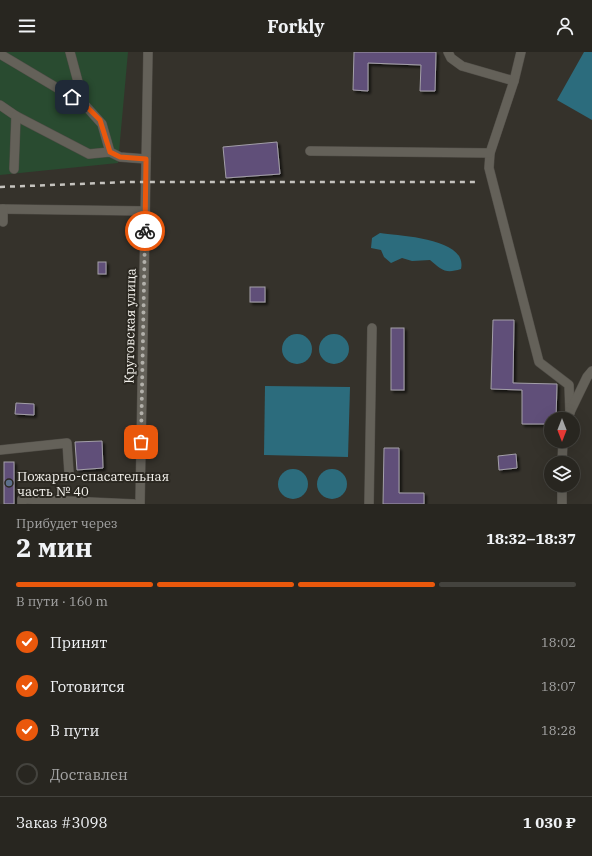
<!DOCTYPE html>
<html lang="ru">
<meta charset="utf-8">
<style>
:root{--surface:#282620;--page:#34322d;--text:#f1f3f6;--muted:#a5a5a5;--line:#44433e;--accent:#ea580c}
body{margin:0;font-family:"IBM Plex Serif",serif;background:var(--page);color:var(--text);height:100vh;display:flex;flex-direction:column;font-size:15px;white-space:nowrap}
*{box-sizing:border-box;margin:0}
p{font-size:13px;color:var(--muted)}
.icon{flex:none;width:22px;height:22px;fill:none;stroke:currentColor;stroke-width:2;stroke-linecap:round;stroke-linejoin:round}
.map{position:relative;height:452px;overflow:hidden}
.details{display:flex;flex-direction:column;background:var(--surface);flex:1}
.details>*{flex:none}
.needle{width:26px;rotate:180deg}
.buttons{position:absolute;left:544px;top:360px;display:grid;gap:8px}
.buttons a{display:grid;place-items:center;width:36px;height:36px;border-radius:50%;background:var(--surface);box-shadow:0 4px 16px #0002,0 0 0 1px var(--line);font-size:20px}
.pin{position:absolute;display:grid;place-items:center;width:34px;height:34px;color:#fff;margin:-17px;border-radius:8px;box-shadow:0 2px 6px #0006}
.courier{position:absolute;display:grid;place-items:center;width:40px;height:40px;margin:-20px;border:3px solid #ea580c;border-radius:50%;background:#fff;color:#222;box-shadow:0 1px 5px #0007}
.head em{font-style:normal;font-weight:700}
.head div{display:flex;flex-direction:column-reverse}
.head{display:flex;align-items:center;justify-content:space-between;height:68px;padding:0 16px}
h1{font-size:26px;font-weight:700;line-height:30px}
.bar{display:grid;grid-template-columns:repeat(4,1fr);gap:6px 4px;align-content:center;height:48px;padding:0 16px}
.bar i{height:5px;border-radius:3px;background:var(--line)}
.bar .on{background:var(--accent)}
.bar p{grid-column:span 4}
.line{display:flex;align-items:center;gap:10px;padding:0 16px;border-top:1px solid var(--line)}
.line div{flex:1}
ol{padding:0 16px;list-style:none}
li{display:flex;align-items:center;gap:12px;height:44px}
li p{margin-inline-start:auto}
li .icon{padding:4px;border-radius:50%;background:var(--accent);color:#fff;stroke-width:4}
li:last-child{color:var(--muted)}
li i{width:22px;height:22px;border:2px solid var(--line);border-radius:50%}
header{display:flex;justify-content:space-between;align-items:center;height:52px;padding:0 16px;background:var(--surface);font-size:18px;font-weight:700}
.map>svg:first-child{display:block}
</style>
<header><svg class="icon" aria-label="menu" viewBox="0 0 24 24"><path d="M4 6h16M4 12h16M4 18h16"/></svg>Forkly<svg class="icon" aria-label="person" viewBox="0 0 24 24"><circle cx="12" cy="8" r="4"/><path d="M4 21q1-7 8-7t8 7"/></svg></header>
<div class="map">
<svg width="592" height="452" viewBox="0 0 592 452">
<defs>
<filter id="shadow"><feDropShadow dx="2.5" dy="2.5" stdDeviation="1" flood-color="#0009"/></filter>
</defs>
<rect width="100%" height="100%" fill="#35322b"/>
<!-- green -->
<polygon fill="#294b30" points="0,0 128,0 118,111 0,123"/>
<!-- water -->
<g fill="#2c6c7d">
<polygon points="584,0 592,0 592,68 557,48"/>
<path d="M380 181C400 184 468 186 461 217 445 222 442 218 430 208L412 209 402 206 391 211 384 205 381 198 371 196 372 186Z"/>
<circle cx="334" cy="297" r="15"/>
<circle cx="297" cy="297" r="15"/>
<polygon points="265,334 350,335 348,405 264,403"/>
<circle cx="332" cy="432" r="15"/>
<circle cx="293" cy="432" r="15"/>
</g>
<!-- building -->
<g fill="#604f79" stroke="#a39fa8" filter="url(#shadow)">
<polygon points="354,0 436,0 435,39 420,39 421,13 368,11 368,39 353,38"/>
<polygon points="277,90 280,122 226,126 223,95"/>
<rect x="98" y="210" width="8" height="12"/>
<rect x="250" y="235" width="15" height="15"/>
<polygon points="493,268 514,268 513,331 557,332 556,367 551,367 551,372 522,372 522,338 491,337"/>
<rect x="391" y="276" width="13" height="62"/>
<polygon points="16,351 34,352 34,363 15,362"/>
<polygon points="102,389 103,416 77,418 75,390"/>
<polygon points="384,396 399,396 399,441 424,441 424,452 383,452"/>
<polygon points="516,402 517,416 499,418 498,404"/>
<rect x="4" y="410" width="10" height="42"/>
</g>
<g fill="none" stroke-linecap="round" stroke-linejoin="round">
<defs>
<g id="minor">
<polyline points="70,0 84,52"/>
<polyline points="448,0 451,6 462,14 514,29"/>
<polyline points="521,0 514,29 490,101 489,116 539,310 569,333 570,361"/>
<polyline points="0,2 84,52 102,72 110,100"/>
<polyline points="0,53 16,64 89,102 110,100 120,105 146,107"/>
<polyline points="310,99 490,101"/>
<polyline points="14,117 16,64"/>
<polyline points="0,157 145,159"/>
<polyline points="3,170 3,157"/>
<polyline points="570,360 587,325 592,319"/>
<polyline points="0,398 67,391 69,421"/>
<polyline points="562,411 563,389"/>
<polyline points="22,452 22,447 134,452"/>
<polyline points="140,452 148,0"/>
<polyline points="369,452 372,276"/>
<polyline points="562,452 562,433"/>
</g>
</defs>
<!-- minor casing -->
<use href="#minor" stroke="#514e48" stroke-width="10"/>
<!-- minor -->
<use href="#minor" stroke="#646159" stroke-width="9"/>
<!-- rail -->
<polyline stroke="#c5c3be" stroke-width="2.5" stroke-dasharray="5 5" stroke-linecap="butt" points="0,135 128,130 478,130"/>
</g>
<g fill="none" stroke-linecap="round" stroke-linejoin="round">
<!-- done -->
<polyline stroke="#b2b0aa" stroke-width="4" stroke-dasharray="0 7.2" points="141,390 145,179"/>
<!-- route -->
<polyline stroke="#ea580c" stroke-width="5" points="72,45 84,52 100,68 110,100 120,105 146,107 145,179"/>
</g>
<!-- markers -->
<circle fill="#5c6f8a" stroke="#2b2821" stroke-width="1.5" cx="9" cy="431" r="4"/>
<g text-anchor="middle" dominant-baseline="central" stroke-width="4" stroke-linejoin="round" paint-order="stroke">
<!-- street labels -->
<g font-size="13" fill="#f6f4ef" stroke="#2b2821">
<text transform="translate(130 274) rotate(-89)">Крутовская улица</text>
</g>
<!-- poi labels -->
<g font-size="13" fill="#f6f4ef" stroke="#2b2821" text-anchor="start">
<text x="17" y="424">Пожарно-спасательная<tspan x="17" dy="15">часть № 40</tspan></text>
</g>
</g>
</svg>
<div class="buttons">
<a><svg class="needle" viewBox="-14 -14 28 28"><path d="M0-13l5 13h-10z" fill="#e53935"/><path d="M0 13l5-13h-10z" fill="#a5a5a5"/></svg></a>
<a><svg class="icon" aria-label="layers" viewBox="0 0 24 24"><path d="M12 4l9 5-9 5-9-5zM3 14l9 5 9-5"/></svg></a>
</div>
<div class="pin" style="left:141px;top:390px;background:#ea580c"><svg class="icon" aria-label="bag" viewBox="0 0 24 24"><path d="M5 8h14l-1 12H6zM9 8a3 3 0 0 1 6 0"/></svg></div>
<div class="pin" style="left:72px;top:45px;background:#1f2937"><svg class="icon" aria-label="home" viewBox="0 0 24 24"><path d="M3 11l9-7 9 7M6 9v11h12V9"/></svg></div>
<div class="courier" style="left:145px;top:179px"><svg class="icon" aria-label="bike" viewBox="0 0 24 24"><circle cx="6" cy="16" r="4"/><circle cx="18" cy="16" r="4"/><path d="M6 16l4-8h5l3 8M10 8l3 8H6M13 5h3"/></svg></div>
</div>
<section class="details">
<div class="head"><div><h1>2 мин</h1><p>Прибудет через</p></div><em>18:32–18:37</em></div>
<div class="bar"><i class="on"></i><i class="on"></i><i class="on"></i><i></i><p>В пути · 160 m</p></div>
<ol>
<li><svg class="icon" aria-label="check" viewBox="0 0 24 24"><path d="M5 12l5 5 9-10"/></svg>Принят<p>18:02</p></li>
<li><svg class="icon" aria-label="check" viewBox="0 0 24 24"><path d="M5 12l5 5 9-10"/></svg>Готовится<p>18:07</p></li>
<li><svg class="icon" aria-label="check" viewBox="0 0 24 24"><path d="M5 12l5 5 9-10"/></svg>В пути<p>18:28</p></li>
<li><i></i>Доставлен</li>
</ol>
<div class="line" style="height:52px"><div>Заказ #3098</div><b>1 030 ₽</b></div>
</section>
